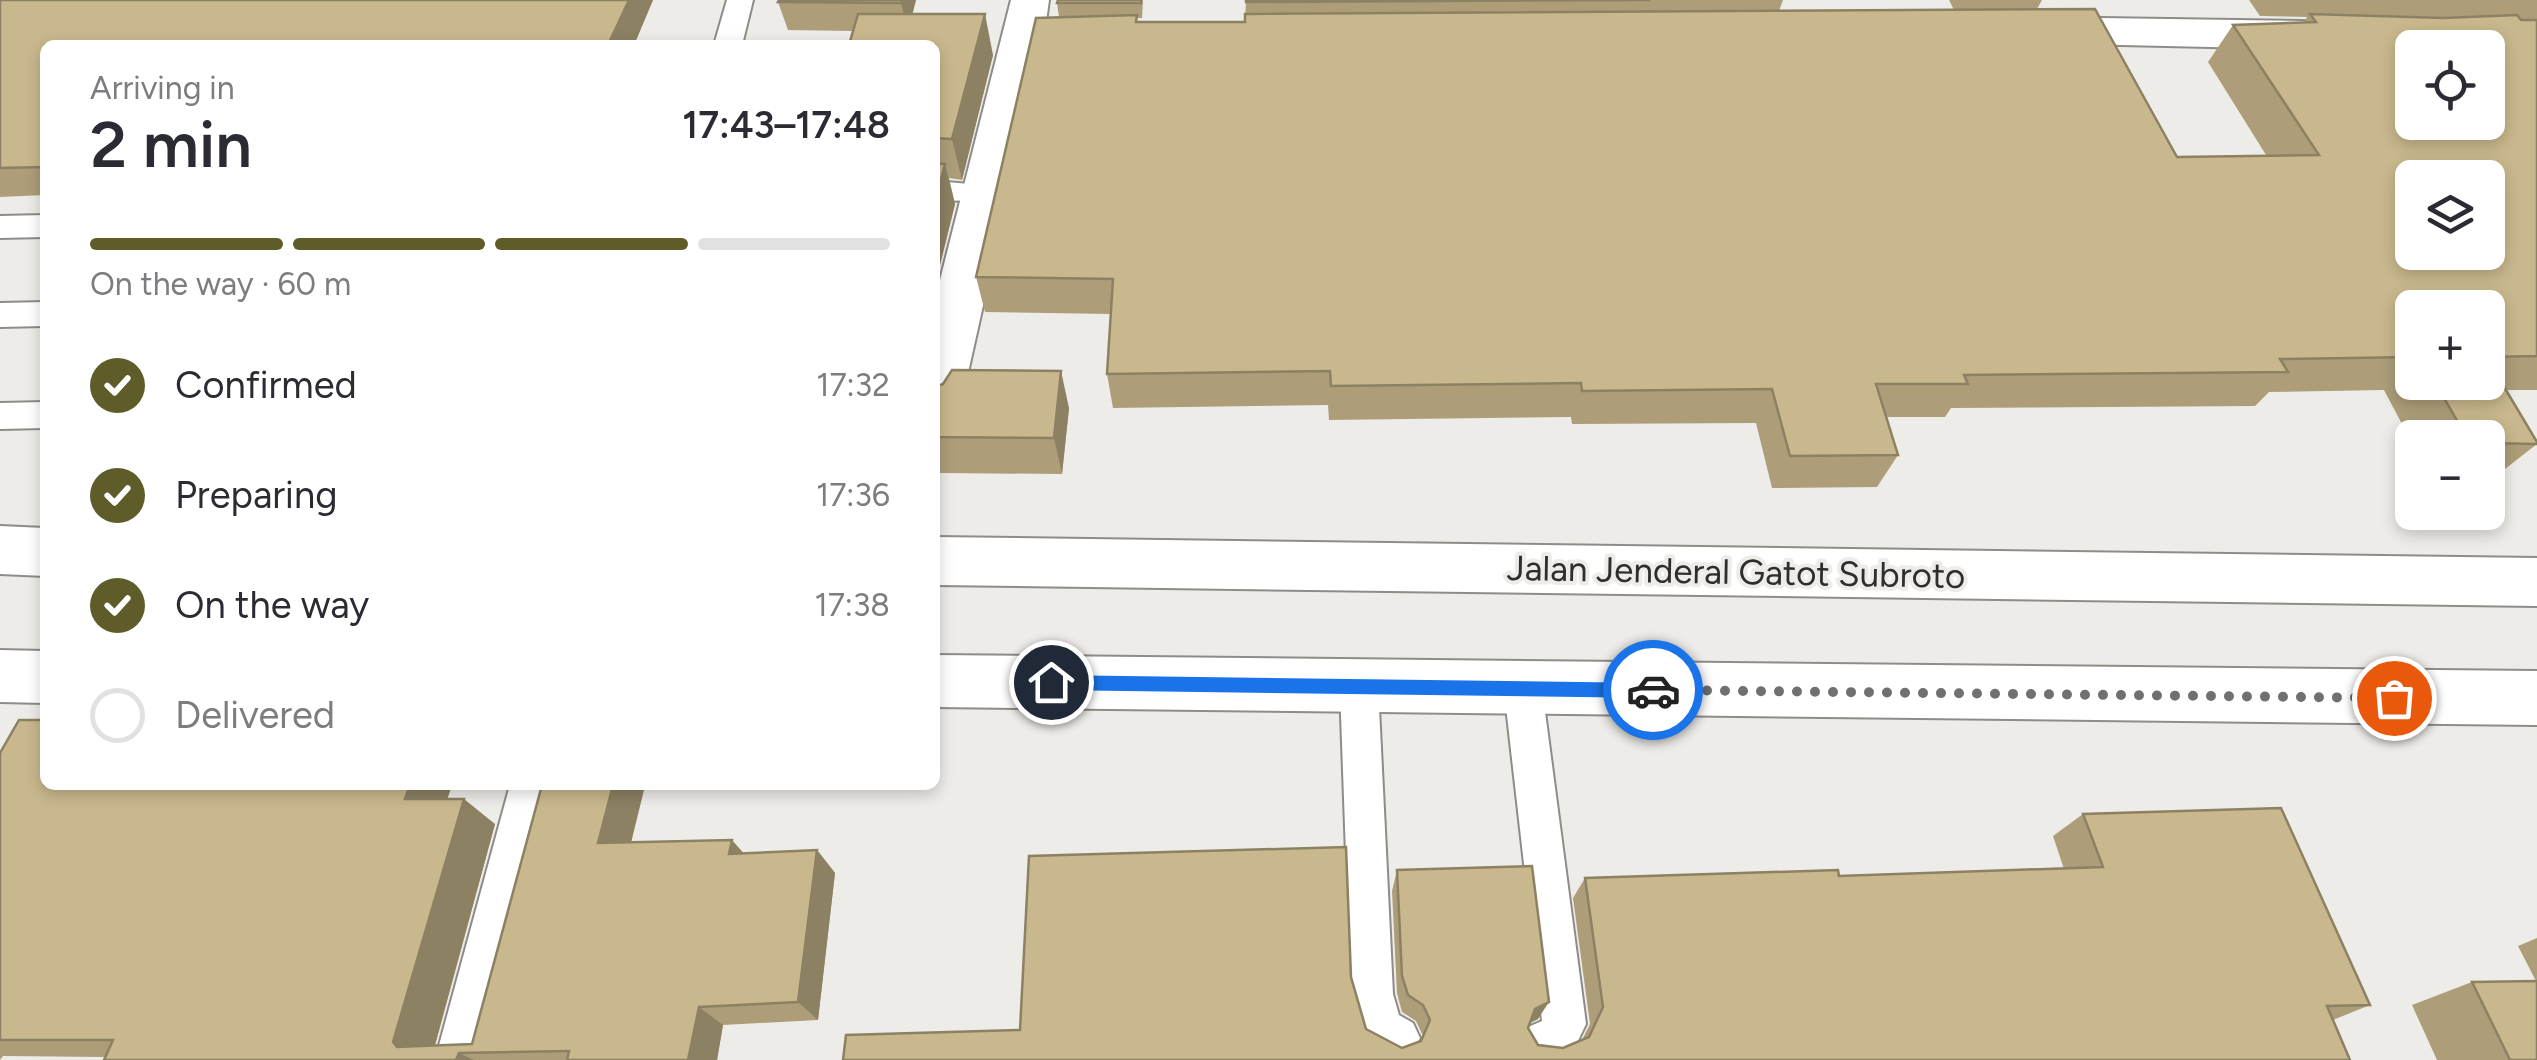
<!DOCTYPE html>
<meta charset="utf-8">
<style>
:root{--surface:#fff;--page:#f2f2f3;--text:#2b2b33;--muted:#7c7c81;--line:#e1e1e2;--accent:#5e5d29}
body{margin:0;font-family:Figtree,sans-serif;background:var(--page);color:var(--text);height:100vh;display:flex;flex-direction:column;font-size:38px;white-space:nowrap}
*{box-sizing:border-box;margin:0}
p{font-size:32px;color:var(--muted)}
.icon{flex:none;width:55px;height:55px;fill:none;stroke:currentColor;stroke-width:2;stroke-linecap:round;stroke-linejoin:round}
.map{position:relative;flex:1;overflow:hidden}
.side{position:absolute;left:40px;top:40px;width:900px;height:750px;display:flex;flex-direction:column;background:var(--surface);border-radius:15px;box-shadow:0 5px 15px #0003}
.side>*{flex:none}
.tools{position:absolute;left:2395px;top:30px;display:grid;gap:20px}
.tools a{display:grid;place-items:center;width:110px;height:110px;border-radius:15px;background:var(--surface);box-shadow:0 5px 15px #0003;font-size:50px}
.pin{position:absolute;display:grid;place-items:center;width:85px;height:85px;color:#fff;margin:-42px;border:5px solid #fff;border-radius:50%;box-shadow:0 2px 10px #0007}
.courier{position:absolute;display:grid;place-items:center;width:100px;height:100px;margin:-50px;border:8px solid #1a73e8;border-radius:50%;background:#fff;color:#222;box-shadow:0 2px 12px #0007}
.overview em{font-style:normal;font-weight:600}
.overview div{display:flex;flex-direction:column-reverse}
.overview{display:flex;align-items:center;justify-content:space-between;height:170px;padding:0 50px}
h1{font-size:65px;font-weight:600;line-height:75px}
.bar{display:grid;grid-template-columns:repeat(4,1fr);gap:15px 10px;align-content:center;height:120px;padding:0 50px}
.bar i{height:12px;border-radius:8px;background:var(--line)}
.bar .active{background:var(--accent)}
.bar p{grid-column:span 4}
ol{padding:0 50px;list-style:none}
li{display:flex;align-items:center;gap:30px;height:110px}
li p{margin-inline-start:auto}
li .icon{padding:10px;border-radius:50%;background:var(--accent);color:#fff;stroke-width:4}
li:last-child{color:var(--muted)}
li i{width:55px;height:55px;border:5px solid var(--line);border-radius:50%}
.map>svg:first-child{display:block}
</style>
<div class="map">
<svg width="2537" height="1060" viewBox="0 0 2537 1060">
<rect width="100%" height="100%" fill="#eeece8"/>
<g fill="none" stroke-linecap="round" stroke-linejoin="round">
<defs>
<g id="lane">
<polygon points="727,0 753,0 742,45 714,45"/>
<polygon points="935,181 993,186 998,193 993,200 935,201"/>
<polygon points="45,215 45,237 0,238 0,216"/>
<polygon points="45,302 45,326 0,327 0,303"/>
<polygon points="45,402 45,428 0,429 0,403"/>
<polygon points="1359,670 1372,675 1378,687 1393,994 1399,1015 1413,1023 1420,1038 1413,1053 1398,1060 1366,1044 1351,994 1340,687 1346,675"/>
<polygon points="1523,672 1536,677 1542,689 1586,1024 1573,1051 1552,1060 1528,1057 1521,1042 1528,1027 1542,1021 1504,689 1510,677"/>
</g>
<g id="street">
<polygon points="1011,0 1049,0 1046,22 1104,22 1119,26 1125,36 1119,46 1104,50 1040,50 961,404 953,418 935,424 935,300"/>
<polygon points="2030,17 2304,21 2319,25 2325,35 2319,45 2304,49 2030,43 2015,40 2009,30 2015,20"/>
<polygon points="510,785 572,785 503,1060 435,1060"/>
</g>
<g id="primary">
<polygon points="0,526 45,528 45,576 0,574"/>
<polygon points="935,537 2537,558 2537,606 935,585"/>
<polygon points="0,650 45,651 45,703 0,702"/>
<polygon points="935,655 2537,671 2537,725 935,707"/>
</g>
</defs>
<!-- lane casing -->
<use href="#lane" stroke="#8e8c88" stroke-width="4"/>
<!-- street casing -->
<use href="#street" stroke="#8e8c88" stroke-width="4"/>
<!-- primary casing -->
<use href="#primary" stroke="#8e8c88" stroke-width="4"/>
<!-- lane -->
<use href="#lane" fill="#fff" fill-rule="evenodd"/>
<!-- street -->
<use href="#street" fill="#fff" fill-rule="evenodd"/>
<!-- primary -->
<use href="#primary" fill="#fff" fill-rule="evenodd"/>
</g>
<!-- wall -->
<g fill="#ad9e79" fill-rule="evenodd">
<polygon points="0,0 653,0 634,45 45,45 45,195 0,197"/>
<polygon points="916,0 912,14 993,55 962,180 949,178 955,204 935,285 935,45 853,31 788,30 778,2"/>
<path d="M1143 0 1142 18H1137V22H1245L1246 0H1783L1779 11 1954 10 1949 0H2042L2037 9 2177 157 2266 155 2208 62 2233 25 2303 23 2307 17 2260 16 2249 0H2537V390H2506L2537 444 2496 476H2488V438H2412V443L2384 390 2269 392 2255 406 1951 408 1945 417H1886L1898 455 1877 487 1772 488 1756 423 1572 424 1571 417 1329 420 1328 405 1113 408 1107 374 1111 314 985 312 976 277 1059 17 1057 3ZM2412 308H2488V382H2412Z"/>
<polygon points="935,387 1069,408 1062,474 940,473 938,467 935,467"/>
<polygon points="0,753 452,785 447,799 495,824 435,1046 472,1044 542,785 644,785 631,842 744,854 817,850 835,873 818,1020 723,1025 717,1060 104,1060 105,1057 3,1056 0,1060"/>
<polygon points="2083,814 2370,1005 2333,1020 2350,1060 843,1060 1351,977 1366,1029 1402,1048 1421,1041 1423,1036 1416,1021 1402,1012 1397,993 1392,891 1397,870 1538,1019 1530,1023 1528,1028 1538,1045 1563,1048 1582,1040 1590,1024 1573,898 1585,878 1839,876 2064,869 2053,836"/>
<polygon points="2537,938 2537,1060 2437,1060 2412,1005 2472,982 2536,981 2518,946"/>
</g>
<!-- shaded-wall -->
<g fill="#8d8163">
<polygon points="629,0 653,0 634,45 608,45"/>
<polygon points="902,0 916,0 908,31 901,3"/>
<polygon points="985,14 993,55 962,180 952,139"/>
<polygon points="945,164 955,204 935,285 935,202"/>
<polygon points="1061,371 1069,408 1062,474 1054,438"/>
<polygon points="410,785 452,785 439,824 405,799"/>
<polygon points="613,785 645,786 625,867 598,843"/>
<polygon points="464,799 495,824 431,1059 397,1047 393,1042"/>
<polygon points="732,840 753,864 729,854"/>
<polygon points="817,850 835,873 818,1020 798,1002"/>
<polygon points="1549,1002 1538,1019 1525,1025 1535,1009"/>
<polygon points="699,1007 723,1025 717,1060 688,1060"/>
<polygon points="459,1053 474,1060 456,1060"/>
</g>
<!-- building -->
<g fill="#c9b88d" stroke="#8d8163" stroke-width="2.5" fill-rule="evenodd">
<polygon points="0,0 629,0 608,45 45,45 45,167 0,168"/>
<polygon points="779,0 902,0 901,3 778,2"/>
<polygon points="1058,0 1141,0 1141,3 1057,3"/>
<polygon points="1246,0 1650,0 1246,2"/>
<path d="M2095 9 2177 157 2319 155 2233 25 2316 22 2310 14 2443 18 2517 15 2521 20H2537V356L2488 357V308H2412V357L2280 359 2288 372 1964 375 1968 384H1876L1898 455 1790 456 1772 389 1582 391 1581 383 1331 386 1330 371 1107 374 1113 279 976 277 1036 18 1137 15 1136 22H1245V14ZM2412 48H2488V122H2412ZM2412 178H2488V252H2412Z"/>
<polygon points="858,14 985,14 952,139 935,138 935,45 849,45"/>
<polygon points="935,164 945,164 935,202"/>
<polygon points="2488,360 2537,442 2537,444 2488,443 2488,438 2467,438 2435,382 2488,382"/>
<polygon points="952,370 1061,371 1054,438 935,437 935,387 943,384"/>
<polygon points="19,720 45,720 45,785 410,785 405,799 464,799 393,1042 397,1047 472,1044 542,785 613,785 598,843 732,840 729,854 817,850 798,1002 699,1007 688,1060 567,1060 569,1051 459,1053 456,1060 104,1060 113,1040 0,1040 0,753"/>
<polygon points="2281,808 2370,1005 2327,1006 2350,1060 843,1060 846,1035 1020,1030 1029,856 1346,847 1351,977 1366,1029 1402,1048 1421,1041 1430,1020 1423,1005 1408,995 1402,976 1397,870 1532,866 1549,1002 1535,1009 1528,1028 1538,1045 1563,1048 1589,1037 1603,1007 1585,878 1838,870 1839,876 2103,867 2083,814"/>
<polygon points="2537,981 2537,1060 2510,1060 2472,982"/>
</g>
<!-- route -->
<polygon fill="#1a73e8" points="1051,675 1653,683 1662,690 1653,698 1051,690 1042,682"/>
<g fill="none" stroke-linecap="round" stroke-linejoin="round">
<!-- done -->
<polyline stroke="#71706e" stroke-width="10" stroke-dasharray="0 18" points="1653,690 2394,698"/>
</g>
<g text-anchor="middle" dominant-baseline="central" stroke-width="8" stroke-linejoin="round" paint-order="stroke">
<!-- street labels -->
<g font-size="35" fill="#2e2e2c" stroke="#eeece8">
<text transform="translate(1736 572) rotate(1)">Jalan Jenderal Gatot Subroto</text>
</g>
</g>
</svg>
<div class="tools">
<a><svg class="icon" aria-label="locate" viewBox="0 0 24 24"><circle cx="12" cy="12" r="6"/><path d="M12 2v4M12 18v4M2 12h4M18 12h4"/></svg></a>
<a><svg class="icon" aria-label="layers" viewBox="0 0 24 24"><path d="M12 4l9 5-9 5-9-5zM3 14l9 5 9-5"/></svg></a>
<a>+</a>
<a>−</a>
</div>
<div class="pin" style="left:2394px;top:698px;background:#ea580c"><svg class="icon" aria-label="bag" viewBox="0 0 24 24"><path d="M5 8h14l-1 12H6zM9 8a3 3 0 0 1 6 0"/></svg></div>
<div class="pin" style="left:1051px;top:682px;background:#1f2937"><svg class="icon" aria-label="home" viewBox="0 0 24 24"><path d="M3 11l9-7 9 7M6 9v11h12V9"/></svg></div>
<div class="courier" style="left:1653px;top:690px"><svg class="icon" aria-label="car" viewBox="0 0 24 24"><path d="M5 17H2v-5l4-1 3-4h7l3 4 3 1v5h-3M9 17h6M6 11h13"/><circle cx="7" cy="17" r="2"/><circle cx="17" cy="17" r="2"/></svg></div>
<section class="side">
<div class="overview"><div><h1>2 min</h1><p>Arriving in</p></div><em>17:43–17:48</em></div>
<div class="bar"><i class="active"></i><i class="active"></i><i class="active"></i><i></i><p>On the way · 60 m</p></div>
<ol>
<li><svg class="icon" aria-label="check" viewBox="0 0 24 24"><path d="M5 12l5 5 9-10"/></svg>Confirmed<p>17:32</p></li>
<li><svg class="icon" aria-label="check" viewBox="0 0 24 24"><path d="M5 12l5 5 9-10"/></svg>Preparing<p>17:36</p></li>
<li><svg class="icon" aria-label="check" viewBox="0 0 24 24"><path d="M5 12l5 5 9-10"/></svg>On the way<p>17:38</p></li>
<li><i></i>Delivered</li>
</ol>
</section>
</div>
